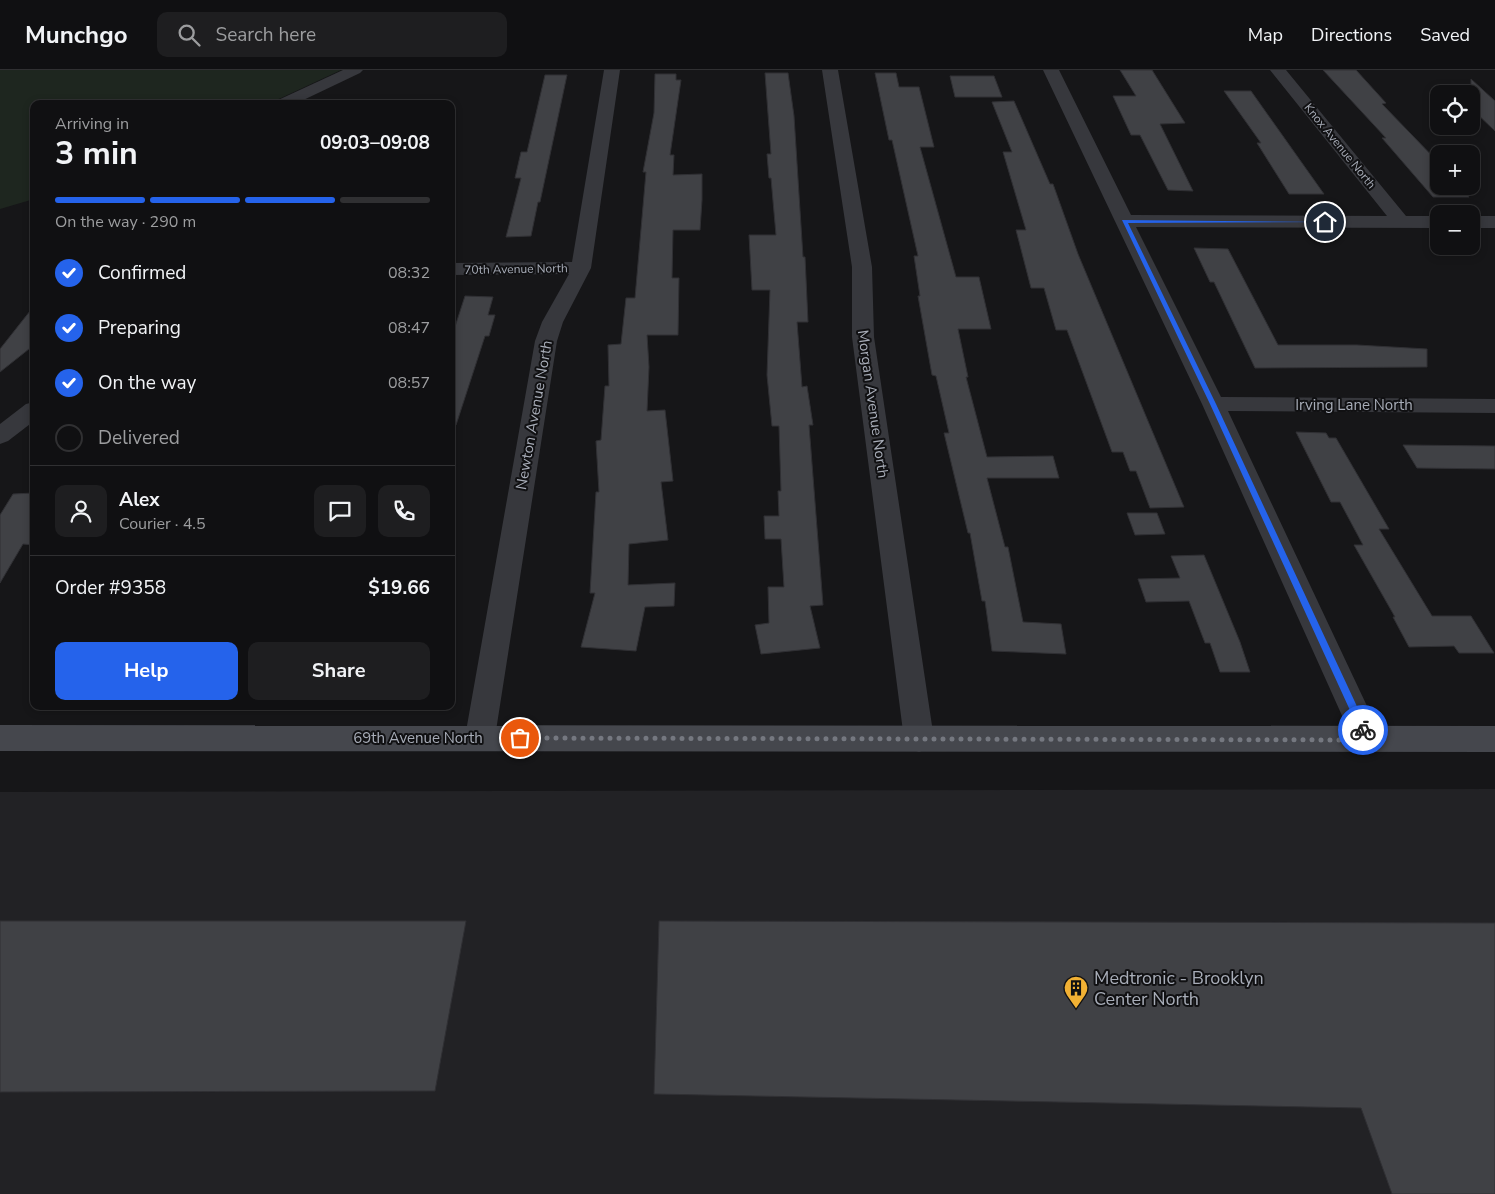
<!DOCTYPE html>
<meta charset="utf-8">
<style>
:root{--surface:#101012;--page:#1e1e20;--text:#f1f3f6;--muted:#9c9d9f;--line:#303032;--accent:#2563eb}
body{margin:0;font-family:"Nunito Sans",sans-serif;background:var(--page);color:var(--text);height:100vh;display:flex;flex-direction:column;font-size:19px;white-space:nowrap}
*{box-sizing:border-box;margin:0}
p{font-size:16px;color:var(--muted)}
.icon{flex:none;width:28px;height:28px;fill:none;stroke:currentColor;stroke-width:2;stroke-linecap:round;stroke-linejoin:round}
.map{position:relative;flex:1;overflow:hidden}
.panel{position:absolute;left:30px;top:30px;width:425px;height:610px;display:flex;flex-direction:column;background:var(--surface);border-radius:10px;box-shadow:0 2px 8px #0003,0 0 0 1px var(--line)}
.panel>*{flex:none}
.fabs{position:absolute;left:1430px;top:15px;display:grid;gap:10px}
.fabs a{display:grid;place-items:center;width:50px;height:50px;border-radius:10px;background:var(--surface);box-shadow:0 2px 8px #0003,0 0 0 1px var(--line);font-size:25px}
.pin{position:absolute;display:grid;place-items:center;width:42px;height:42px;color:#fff;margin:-21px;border:2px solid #fff;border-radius:50%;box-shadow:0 1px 5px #0007}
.courier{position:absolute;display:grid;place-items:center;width:50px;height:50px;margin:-25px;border:4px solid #2563eb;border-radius:50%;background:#fff;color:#222;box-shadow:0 1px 6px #0007}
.headline em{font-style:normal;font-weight:700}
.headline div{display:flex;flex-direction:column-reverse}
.headline{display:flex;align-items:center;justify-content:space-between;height:85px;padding:0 25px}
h1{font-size:32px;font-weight:700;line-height:38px}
.bar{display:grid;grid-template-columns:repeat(4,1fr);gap:8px 5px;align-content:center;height:60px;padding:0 25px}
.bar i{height:6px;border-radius:4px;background:var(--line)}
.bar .on{background:var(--accent)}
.bar p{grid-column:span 4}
.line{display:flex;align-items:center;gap:12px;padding:0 25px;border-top:1px solid var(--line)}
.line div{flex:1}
.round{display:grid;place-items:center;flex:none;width:52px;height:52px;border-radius:10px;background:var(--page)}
ol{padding:0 25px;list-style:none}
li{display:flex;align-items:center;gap:15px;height:55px}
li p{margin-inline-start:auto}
li .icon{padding:5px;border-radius:50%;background:var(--accent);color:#fff;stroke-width:4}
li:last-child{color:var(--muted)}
li i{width:28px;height:28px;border:2px solid var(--line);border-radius:50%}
.cta{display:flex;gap:10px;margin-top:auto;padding:10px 25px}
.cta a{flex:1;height:58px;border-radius:10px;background:var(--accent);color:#fff;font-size:20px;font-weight:700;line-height:58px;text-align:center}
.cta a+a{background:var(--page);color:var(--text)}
header{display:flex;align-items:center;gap:30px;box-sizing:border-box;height:70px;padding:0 25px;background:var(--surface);border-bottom:1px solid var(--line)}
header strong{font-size:24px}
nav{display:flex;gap:28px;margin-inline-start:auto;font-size:18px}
.search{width:350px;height:45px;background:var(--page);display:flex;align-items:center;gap:12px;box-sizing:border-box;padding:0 18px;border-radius:10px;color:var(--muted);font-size:19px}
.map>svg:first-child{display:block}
</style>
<header>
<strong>Munchgo</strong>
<div class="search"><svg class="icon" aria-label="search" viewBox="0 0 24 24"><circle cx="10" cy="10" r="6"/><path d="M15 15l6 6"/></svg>Search here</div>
<nav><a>Map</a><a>Directions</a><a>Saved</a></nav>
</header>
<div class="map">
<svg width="1495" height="1124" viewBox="0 0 1495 1124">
<rect width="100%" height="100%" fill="#161618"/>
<!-- built -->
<polygon fill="#222225" points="1495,719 1495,1124 0,1124 0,722"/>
<!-- green -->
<polygon fill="#1e261f" points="0,0 341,0 268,34 34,34 34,129 0,139"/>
<!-- building -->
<g fill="#404145" stroke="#303034">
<polygon points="1120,0 1152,0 1185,53 1160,54 1193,121 1168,120 1140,65 1131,65 1113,26 1136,26"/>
<polygon points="1323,0 1356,0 1386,33 1382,34 1439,93 1439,116 1460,116 1469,127 1433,127 1382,68 1386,68"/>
<polygon points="765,3 788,3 794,46 803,187 805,187 808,252 797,252 802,317 807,316 813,355 809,355 823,535 810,536 820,578 761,584 755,555 769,553 768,517 784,517 781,469 765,469 764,446 779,446 778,421 781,421 779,356 772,356 767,305 770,220 752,220 749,165 776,165 771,108 769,108 767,84 771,84"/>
<polygon points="875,3 896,3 899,17 919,17 934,77 920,77 956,207 979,207 991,259 958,259 968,307 966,307 987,387 1053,386 1059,408 987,408 1005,477 1008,477 1023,552 1061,554 1066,584 992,581 985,531 982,531 970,463 968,463 944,363 949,363 936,306 932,305 918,226 920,226 914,186 918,186 892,70 889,70"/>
<polygon points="655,4 676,4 676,10 681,10 670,85 674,85 673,105 702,104 702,130 700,160 673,160 672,208 679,208 678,265 647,265 649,297 647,341 665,340 673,411 661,412 668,470 629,474 628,515 675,513 674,536 645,537 636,581 581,577 595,523 590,523 596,422 599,422 596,371 601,370 605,316 609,316 608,275 621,274 626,228 635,228 646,102 643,102 654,43"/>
<polygon points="545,5 567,5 540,132 538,132 531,166 506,167 521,108 515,108 521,82 527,82"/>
<polygon points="950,6 994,6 1002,27 955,27"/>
<polygon points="1471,9 1495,31 1495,61 1471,38"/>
<polygon points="1224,21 1251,21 1324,124 1289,124 1257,73 1261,73"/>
<polygon points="1014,31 1050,114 1053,114 1078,184 1184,437 1150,438 1136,401 1130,401 1123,382 1112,382 1067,260 1056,260 1044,218 1031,218 1016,160 1026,160 1003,82 1012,82 992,32"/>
<polygon points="1194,178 1228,179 1278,275 1357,275 1427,279 1427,297 1255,298 1214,212 1210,212"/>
<polygon points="465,226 493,227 488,245 495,245 489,266 485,266 456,355 451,354 451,269"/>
<polygon points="34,236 34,275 0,302 0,279"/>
<polygon points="1296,362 1326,363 1329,368 1336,368 1389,459 1379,459 1432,546 1471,546 1494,583 1459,583 1454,576 1409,577 1393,547 1395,547 1354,475 1363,475 1340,432 1331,432"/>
<polygon points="1403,375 1495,376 1495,399 1417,398"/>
<polygon points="34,423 34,475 23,474 0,513 0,445 13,424"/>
<polygon points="1127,443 1157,443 1165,464 1135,465"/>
<polygon points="1204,485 1240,572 1250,602 1220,602 1210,573 1205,573 1189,531 1146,532 1138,509 1180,508 1171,486"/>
<polygon points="0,851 466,851 435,1021 0,1022"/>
<polygon points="659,851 1495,853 1495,1124 1392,1124 1361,1038 654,1024"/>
</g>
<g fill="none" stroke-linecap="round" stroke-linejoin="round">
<!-- street -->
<g fill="#37383d" fill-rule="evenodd">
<polygon points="343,0 363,0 360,3 295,34 274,34 276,31"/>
<polygon points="604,0 620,0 591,198 563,252 557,271 495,667 491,676 480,680 469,676 465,667 535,271 542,252 569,204 451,205 451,193 572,192"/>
<polygon points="822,0 838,0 872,197 874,267 934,669 930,678 919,682 908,678 904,669 852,267 852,197"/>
<polygon points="1043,0 1059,0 1131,145 1387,146 1270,0 1286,0 1406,146 1439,146 1439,158 1136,157 1221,327 1495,329 1495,343 1228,341 1383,670 1379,679 1368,683 1357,679 1202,334"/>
<rect x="1471" y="146" width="24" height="12"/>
<polygon points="34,332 34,351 8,371 0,374 0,354 26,334"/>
</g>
<!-- secondary -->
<polygon fill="#45474d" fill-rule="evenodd" points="0,655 1495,656 1495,682 0,681"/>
</g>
<!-- route -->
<polygon fill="#2563eb" points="1122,150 1327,152 1128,153 1216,334 1368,660 1367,662 1360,662 1359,660 1210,334"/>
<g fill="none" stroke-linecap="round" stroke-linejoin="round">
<!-- done -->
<polyline stroke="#757880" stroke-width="5" stroke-dasharray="0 9" points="520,668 1368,670 1363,660"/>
</g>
<!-- icons -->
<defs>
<symbol id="building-pin" viewBox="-11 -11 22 30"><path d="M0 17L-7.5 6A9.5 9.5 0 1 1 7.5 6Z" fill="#f2b134" stroke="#111113"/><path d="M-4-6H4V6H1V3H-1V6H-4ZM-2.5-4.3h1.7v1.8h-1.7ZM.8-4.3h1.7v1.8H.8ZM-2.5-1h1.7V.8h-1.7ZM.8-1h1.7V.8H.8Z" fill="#111"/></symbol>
</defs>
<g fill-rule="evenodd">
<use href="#building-pin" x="1062" y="904" width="28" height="38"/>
</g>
<g text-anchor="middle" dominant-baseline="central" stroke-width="4" stroke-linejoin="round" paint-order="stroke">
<!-- far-street labels -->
<g font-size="12" fill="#a8adb8" stroke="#111113">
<text transform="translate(1340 76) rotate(51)">Knox Avenue North</text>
<text transform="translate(516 199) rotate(-1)">70th Avenue North</text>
</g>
<!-- street labels -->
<g font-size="15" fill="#a8adb8" stroke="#111113">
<text transform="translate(873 334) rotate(82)">Morgan Avenue North</text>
<text x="1354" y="335">Irving Lane North</text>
<text transform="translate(534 345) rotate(-80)">Newton Avenue North</text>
<text x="418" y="668">69th Avenue North</text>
</g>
<!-- near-poi labels -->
<g font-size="18" fill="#a8adb8" stroke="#111113" text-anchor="start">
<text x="1094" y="908">Medtronic - Brooklyn<tspan x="1094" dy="21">Center North</tspan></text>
</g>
</g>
</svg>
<div class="fabs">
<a><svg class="icon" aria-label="locate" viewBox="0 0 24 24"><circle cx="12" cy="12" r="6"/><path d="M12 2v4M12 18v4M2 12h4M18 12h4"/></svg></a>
<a>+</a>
<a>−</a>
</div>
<div class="pin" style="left:520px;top:668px;background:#ea580c"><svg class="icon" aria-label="bag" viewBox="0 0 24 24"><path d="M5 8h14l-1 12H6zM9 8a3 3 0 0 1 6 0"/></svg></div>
<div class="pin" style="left:1325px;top:152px;background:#1f2937"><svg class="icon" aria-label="home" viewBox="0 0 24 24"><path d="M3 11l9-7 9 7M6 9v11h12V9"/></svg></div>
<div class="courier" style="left:1363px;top:660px"><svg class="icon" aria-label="bike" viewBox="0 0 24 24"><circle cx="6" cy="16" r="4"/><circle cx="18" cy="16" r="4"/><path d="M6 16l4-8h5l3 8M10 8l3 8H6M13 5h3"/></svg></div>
<section class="panel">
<div class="headline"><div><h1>3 min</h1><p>Arriving in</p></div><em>09:03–09:08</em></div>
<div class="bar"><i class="on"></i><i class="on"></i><i class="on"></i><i></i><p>On the way · 290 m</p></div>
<ol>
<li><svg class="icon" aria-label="check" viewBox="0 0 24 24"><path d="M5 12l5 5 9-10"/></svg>Confirmed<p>08:32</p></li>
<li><svg class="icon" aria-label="check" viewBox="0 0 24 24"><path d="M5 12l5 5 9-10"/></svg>Preparing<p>08:47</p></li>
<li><svg class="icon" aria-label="check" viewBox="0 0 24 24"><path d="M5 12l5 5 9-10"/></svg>On the way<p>08:57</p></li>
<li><i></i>Delivered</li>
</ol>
<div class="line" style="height:90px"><a class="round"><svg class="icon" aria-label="person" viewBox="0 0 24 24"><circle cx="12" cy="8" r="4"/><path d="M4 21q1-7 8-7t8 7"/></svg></a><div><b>Alex</b><p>Courier · 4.5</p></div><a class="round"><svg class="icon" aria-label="chat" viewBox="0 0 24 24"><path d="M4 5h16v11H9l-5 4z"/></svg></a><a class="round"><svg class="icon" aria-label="phone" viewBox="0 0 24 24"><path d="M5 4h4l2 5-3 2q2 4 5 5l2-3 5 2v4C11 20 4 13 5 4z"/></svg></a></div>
<div class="line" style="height:65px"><div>Order #9358</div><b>$19.66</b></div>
<div class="cta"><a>Help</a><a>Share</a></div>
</section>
</div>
